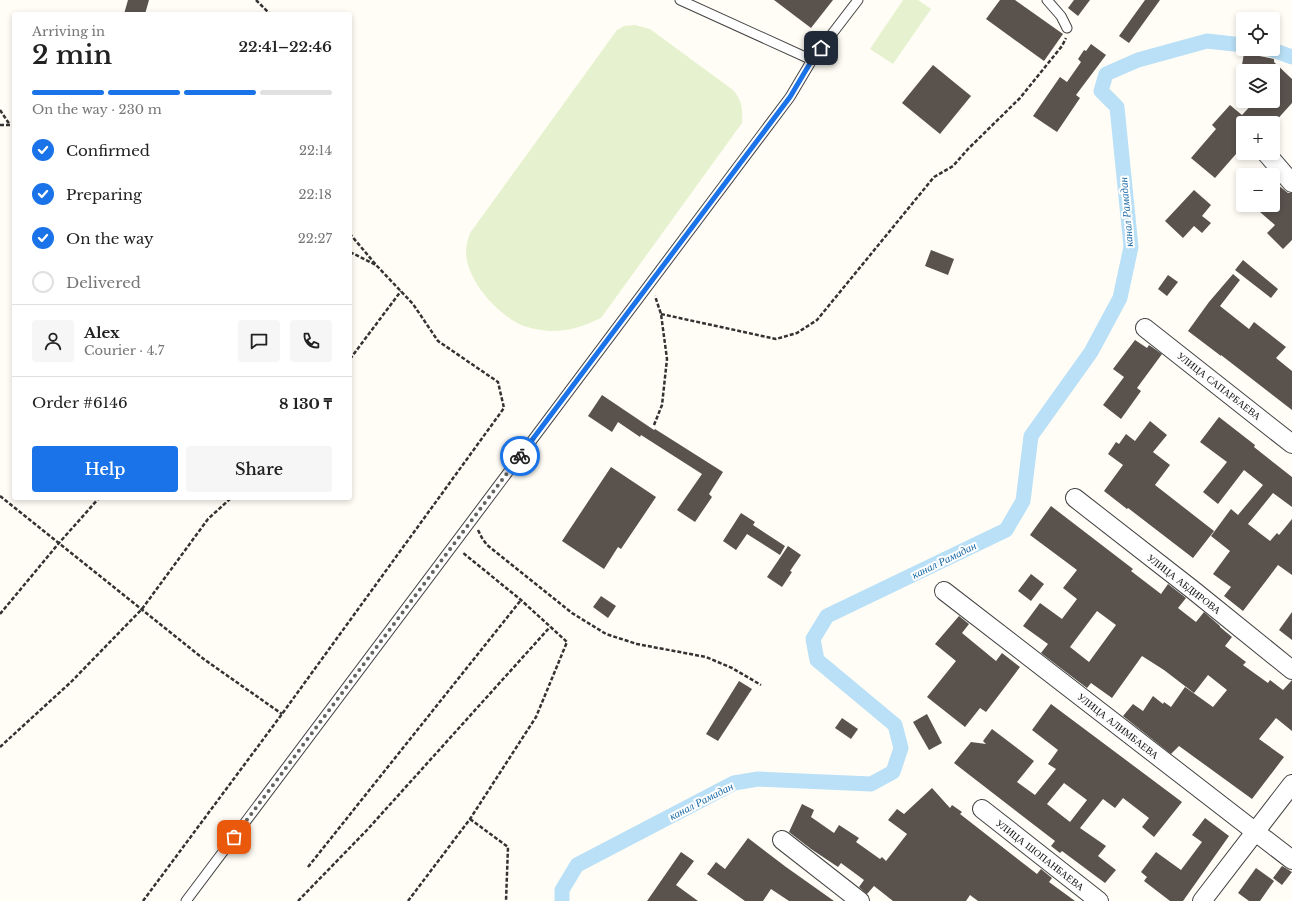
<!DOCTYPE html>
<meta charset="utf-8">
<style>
:root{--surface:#fff;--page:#f6f6f6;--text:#222;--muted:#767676;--line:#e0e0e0;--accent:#1a73e8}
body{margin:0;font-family:"Libre Baskerville",serif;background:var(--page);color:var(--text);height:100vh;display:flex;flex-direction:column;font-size:15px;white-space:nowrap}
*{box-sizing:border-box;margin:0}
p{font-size:13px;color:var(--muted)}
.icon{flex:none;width:22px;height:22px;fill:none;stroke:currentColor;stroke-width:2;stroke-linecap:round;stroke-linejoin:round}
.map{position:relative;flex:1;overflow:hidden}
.panel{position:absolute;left:12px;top:12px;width:340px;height:488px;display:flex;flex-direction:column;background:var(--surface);border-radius:4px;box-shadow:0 2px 6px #0003}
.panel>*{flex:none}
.fabs{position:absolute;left:1236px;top:12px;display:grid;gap:8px}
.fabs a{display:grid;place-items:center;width:44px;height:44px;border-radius:4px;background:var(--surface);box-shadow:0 2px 6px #0003;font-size:20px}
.pin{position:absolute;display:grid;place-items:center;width:34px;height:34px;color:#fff;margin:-17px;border-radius:8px;box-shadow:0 2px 6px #0006}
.courier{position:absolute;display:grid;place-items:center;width:40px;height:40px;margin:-20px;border:3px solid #1a73e8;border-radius:50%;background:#fff;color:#222;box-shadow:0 1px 5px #0007}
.summary em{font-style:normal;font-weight:600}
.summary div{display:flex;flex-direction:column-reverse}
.summary{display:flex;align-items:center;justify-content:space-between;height:68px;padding:0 20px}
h1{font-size:26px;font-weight:600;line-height:30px}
.bar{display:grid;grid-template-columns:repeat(4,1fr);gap:6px 4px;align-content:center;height:48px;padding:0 20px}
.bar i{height:5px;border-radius:3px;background:var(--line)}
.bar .on{background:var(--accent)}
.bar p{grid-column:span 4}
.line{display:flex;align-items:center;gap:10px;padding:0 20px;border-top:1px solid var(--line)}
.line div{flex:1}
.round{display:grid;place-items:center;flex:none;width:42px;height:42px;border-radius:4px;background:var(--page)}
ol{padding:0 20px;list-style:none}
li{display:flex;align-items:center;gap:12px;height:44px}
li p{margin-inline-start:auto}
li .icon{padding:4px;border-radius:50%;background:var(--accent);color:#fff;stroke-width:4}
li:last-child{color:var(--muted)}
li i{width:22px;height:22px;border:2px solid var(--line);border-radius:50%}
.button{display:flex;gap:8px;margin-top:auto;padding:8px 20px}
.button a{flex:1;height:46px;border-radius:4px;background:var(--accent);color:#fff;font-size:16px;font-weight:600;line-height:46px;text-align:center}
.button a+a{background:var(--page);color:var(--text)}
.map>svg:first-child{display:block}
</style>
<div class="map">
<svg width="1292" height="901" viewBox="0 0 1292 901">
<rect width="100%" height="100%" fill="#fffdf5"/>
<!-- pitch -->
<g fill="#e6f2cf">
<polygon points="903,0 918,0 931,9 893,64 870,49"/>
<path d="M635 25 650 29 733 90C742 100 743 110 742 123L601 318C583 326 569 332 548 331 540 330 528 328 521 325 496 313 466 280 466 251 466 246 468 239 470 233L617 30 624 26Z"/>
</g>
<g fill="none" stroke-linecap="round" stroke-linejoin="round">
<!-- canal -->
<g stroke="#b9e0f7" stroke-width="15">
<polyline points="1270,49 1292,57"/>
<polyline points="562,901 562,890 577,865 734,783 758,779 871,784 893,772 901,748 895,725 817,660 813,639 827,616 1006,530 1023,501 1031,436 1091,352 1120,298 1131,247 1117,107 1101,91 1106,74 1138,60 1207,41 1243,45"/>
</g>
</g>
<!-- building -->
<g fill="#5a524d" fill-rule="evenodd">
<polygon points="128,0 149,0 145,14 124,14"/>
<polygon points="774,0 833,0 811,28"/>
<polygon points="1000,0 1015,0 1063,34 1044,61 986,19"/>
<polygon points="1074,0 1090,0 1078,16 1068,8"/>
<polygon points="1145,0 1160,0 1129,43 1119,36"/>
<polygon points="1091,44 1106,55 1076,95 1080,98 1057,132 1033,116 1060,77 1067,82 1081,62 1078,59 1084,50 1086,51"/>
<polygon points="1244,53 1274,59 1274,62 1292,79 1292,103 1274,123 1243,123 1243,146 1215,178 1191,158 1216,129 1212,125 1230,105 1242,115 1255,101 1273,101 1273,71 1242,65"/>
<polygon points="933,65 971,96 940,134 902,103"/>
<polygon points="1273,181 1288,193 1292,193 1292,240 1283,249 1267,233 1275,225 1252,205 1273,205"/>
<polygon points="1194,190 1211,205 1202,216 1211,223 1202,233 1194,226 1183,238 1165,221"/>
<polygon points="931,250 954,259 948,275 925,266"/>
<polygon points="1243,260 1278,289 1271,298 1235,270"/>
<polygon points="1233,274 1240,280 1220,306 1249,329 1254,322 1286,347 1276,358 1292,371 1292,410 1221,355 1221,356 1188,331 1209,302"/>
<polygon points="1168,275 1178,282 1167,296 1158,289"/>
<polygon points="1135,340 1147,348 1149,345 1162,354 1137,388 1141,391 1121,419 1103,405 1124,377 1113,369"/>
<polygon points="602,395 654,430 655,429 723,472 709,494 712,497 695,522 677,510 702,474 641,435 640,437 618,422 612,432 588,416"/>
<polygon points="1219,417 1255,445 1254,447 1292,477 1292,507 1273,493 1248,524 1270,541 1277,533 1279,535 1292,519 1292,575 1278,565 1243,611 1224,596 1231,587 1213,574 1230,551 1211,536 1231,509 1238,515 1263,485 1244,470 1218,504 1203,492 1227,462 1200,442"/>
<polygon points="1150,421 1167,435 1153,452 1170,465 1155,485 1214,531 1193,558 1128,508 1127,509 1104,491 1123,465 1108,454 1116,442 1119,444 1126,434 1135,441"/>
<polygon points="611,467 656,497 621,549 618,547 604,569 562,541"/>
<path d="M1051 506 1133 569 1131 571 1161 594 1168 584 1186 598 1178 608 1196 622 1204 612 1220 626V627L1232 637 1225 646 1246 662 1243 665 1268 683 1270 680 1283 690 1292 680V731L1276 718 1259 739 1284 757 1252 799 1179 746 1171 754 1123 716 1133 704 1143 711 1153 696 1163 704 1164 702 1171 707 1185 687 1213 707 1227 690 1208 675 1194 693 1164 670 1142 656 1112 698 1091 683 1087 688 1041 653 1048 644 1023 626 1040 603 1062 619 1077 599 1063 588 1077 570 1030 535ZM1097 611 1116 625 1089 662 1070 647Z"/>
<polygon points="741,513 755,522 753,525 785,546 780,555 747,534 736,550 723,541"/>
<polygon points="788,546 801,555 790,571 792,572 782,587 767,577"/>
<polygon points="1031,574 1044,584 1031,601 1018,591"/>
<polygon points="601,596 616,606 608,618 593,607"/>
<polygon points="1292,612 1292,640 1279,630"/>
<polygon points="959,616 969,624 962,633 996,661 1002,653 1020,667 986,712 980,708 965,727 927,697 956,661 935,644"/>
<polygon points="739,681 752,689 718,741 706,734"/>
<path d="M1051 704 1182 802 1154 837 1142 827 1149 818 1123 798 1115 808 1103 799 1080 828 1106 846 1098 856 1116 870 1105 883 1062 851 1060 853 1051 846 1055 841 954 763 971 742 986 744 983 741 992 729 1034 761 1017 782 1035 795 1056 769 1048 764 1058 750 1032 730ZM1064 783 1087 800 1070 822 1047 804Z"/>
<polygon points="927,714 942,743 929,750 913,722"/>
<polygon points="842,718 858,729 851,739 835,728"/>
<polygon points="932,788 950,808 952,805 962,812 960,814 1037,874 1041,869 1052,878 1049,882 1075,901 978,901 970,895 966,901 893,901 874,886 867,894 859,887 864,880 841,863 838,867 811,849 789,832 802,804 814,810 811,817 834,833 839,825 859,838 856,842 880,859 882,857 886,861 907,834 888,820 897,809 904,814"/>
<polygon points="1205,818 1229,836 1183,901 1170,901 1144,881 1147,877 1141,872 1156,852 1181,870 1202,842 1192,835"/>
<polygon points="748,838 786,867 834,901 789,901 771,889 763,901 745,901 707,874 716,862 725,869"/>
<polygon points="681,852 694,861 676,885 698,901 647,901"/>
<polygon points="1282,866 1292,872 1282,885 1273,878"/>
<polygon points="1256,868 1274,881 1260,901 1249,901 1238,893"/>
</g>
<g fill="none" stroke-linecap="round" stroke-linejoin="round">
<defs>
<g id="service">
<polyline points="680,0 812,60"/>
<polyline points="1047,0 1061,16 1067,28"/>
<polyline points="186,901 790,97 812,60 858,0"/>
</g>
<g id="minor">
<polyline points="1266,153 1292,183"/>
<polyline points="1145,328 1292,444"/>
<polyline points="1075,498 1193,590 1292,670"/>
<polyline points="944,591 1292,860"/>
<polyline points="982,809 1099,901"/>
<polyline points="782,840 860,901"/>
<polyline points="1202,901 1292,784"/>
</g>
</defs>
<!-- service casing -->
<use href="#service" stroke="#444" stroke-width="11"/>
<!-- minor casing -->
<use href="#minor" stroke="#444" stroke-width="20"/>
<!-- path -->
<g stroke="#333" stroke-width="2.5" stroke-dasharray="4 2" stroke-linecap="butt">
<polyline points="256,0 270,14"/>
<polyline points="0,110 10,125"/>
<polyline points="0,125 14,125"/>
<polyline points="350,252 376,265"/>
<polyline points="661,314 776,339 797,333 817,320 934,177 953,166 968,149 1020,98 1062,46 1066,38"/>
<polyline points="350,359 401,291"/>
<polyline points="654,425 662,405 667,359 661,314 655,296"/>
<polyline points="0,496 205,660 282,714"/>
<polyline points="478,530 482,538 487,545 572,613 606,634 637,644 706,657 732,668 761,685"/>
<polyline points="0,614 59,543 99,498"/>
<polyline points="0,747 71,682 142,609 208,519 231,498"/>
<polyline points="470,819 508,847 506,901"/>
<polyline points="308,867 521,600"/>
<polyline points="143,901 282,714 504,408 498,382 438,341 413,304 377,266 350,234"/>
<polyline points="298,901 367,830 550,627"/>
<polyline points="408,901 470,819 536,717 567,642 521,600 462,552"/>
</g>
<!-- service -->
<use href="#service" stroke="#fff" stroke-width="9"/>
<!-- minor -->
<use href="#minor" stroke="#fff" stroke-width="18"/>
</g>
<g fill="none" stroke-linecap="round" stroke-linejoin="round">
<!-- done -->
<polyline stroke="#646461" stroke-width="4" stroke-dasharray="0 7.2" points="234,837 520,456"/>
<!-- route -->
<polyline stroke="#1a73e8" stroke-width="5" points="520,456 790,97 812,60 821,48"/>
</g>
<g text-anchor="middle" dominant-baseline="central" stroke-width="4" stroke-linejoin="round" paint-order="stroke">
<!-- street labels -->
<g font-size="10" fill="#111" stroke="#fff">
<text transform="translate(1219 386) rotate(38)">УЛИЦА САПАРБАЕВА</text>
<text transform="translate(1184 584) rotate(38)">УЛИЦА АБДИРОВА</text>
<text transform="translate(1118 726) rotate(38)">УЛИЦА АЛИМБАЕВА</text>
<text transform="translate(1040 855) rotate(38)">УЛИЦА ШОПАНБАЕВА</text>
</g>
<!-- water labels -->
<g font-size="11" font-style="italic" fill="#1768a6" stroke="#fff">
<text transform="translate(1126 212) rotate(-95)">канал Рамадан</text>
<text transform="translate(944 560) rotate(-26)">канал Рамадан</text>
<text transform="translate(701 801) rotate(-27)">канал Рамадан</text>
</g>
</g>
</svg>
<div class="fabs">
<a><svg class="icon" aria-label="locate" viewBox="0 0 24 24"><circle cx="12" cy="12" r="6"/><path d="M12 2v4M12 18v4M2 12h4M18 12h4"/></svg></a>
<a><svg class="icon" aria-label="layers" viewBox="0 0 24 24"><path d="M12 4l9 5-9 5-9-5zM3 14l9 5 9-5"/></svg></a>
<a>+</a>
<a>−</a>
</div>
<div class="pin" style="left:234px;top:837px;background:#ea580c"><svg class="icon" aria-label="bag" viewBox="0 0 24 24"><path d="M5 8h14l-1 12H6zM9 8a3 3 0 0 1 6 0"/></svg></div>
<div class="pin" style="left:821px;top:48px;background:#1f2937"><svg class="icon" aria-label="home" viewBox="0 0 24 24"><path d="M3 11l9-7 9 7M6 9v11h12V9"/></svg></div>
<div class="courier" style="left:520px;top:456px"><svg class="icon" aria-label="bike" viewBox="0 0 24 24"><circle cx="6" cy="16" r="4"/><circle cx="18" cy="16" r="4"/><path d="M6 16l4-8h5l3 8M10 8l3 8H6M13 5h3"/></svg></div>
<section class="panel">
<div class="summary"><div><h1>2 min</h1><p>Arriving in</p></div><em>22:41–22:46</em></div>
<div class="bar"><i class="on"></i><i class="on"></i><i class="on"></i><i></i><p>On the way · 230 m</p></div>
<ol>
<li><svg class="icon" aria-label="check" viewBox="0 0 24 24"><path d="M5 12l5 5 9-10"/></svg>Confirmed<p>22:14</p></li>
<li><svg class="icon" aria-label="check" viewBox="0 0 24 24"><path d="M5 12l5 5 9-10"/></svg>Preparing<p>22:18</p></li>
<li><svg class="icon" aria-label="check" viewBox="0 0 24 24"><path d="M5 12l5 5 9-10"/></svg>On the way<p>22:27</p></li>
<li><i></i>Delivered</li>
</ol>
<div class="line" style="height:72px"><a class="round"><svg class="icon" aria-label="person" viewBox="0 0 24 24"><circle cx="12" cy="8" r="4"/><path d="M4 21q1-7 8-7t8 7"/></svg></a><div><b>Alex</b><p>Courier · 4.7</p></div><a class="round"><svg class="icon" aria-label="chat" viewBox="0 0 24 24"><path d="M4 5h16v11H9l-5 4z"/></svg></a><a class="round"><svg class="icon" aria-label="phone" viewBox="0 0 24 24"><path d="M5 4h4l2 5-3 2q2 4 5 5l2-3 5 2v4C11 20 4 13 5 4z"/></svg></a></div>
<div class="line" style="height:52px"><div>Order #6146</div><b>8 130 ₸</b></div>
<div class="button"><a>Help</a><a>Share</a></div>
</section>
</div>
